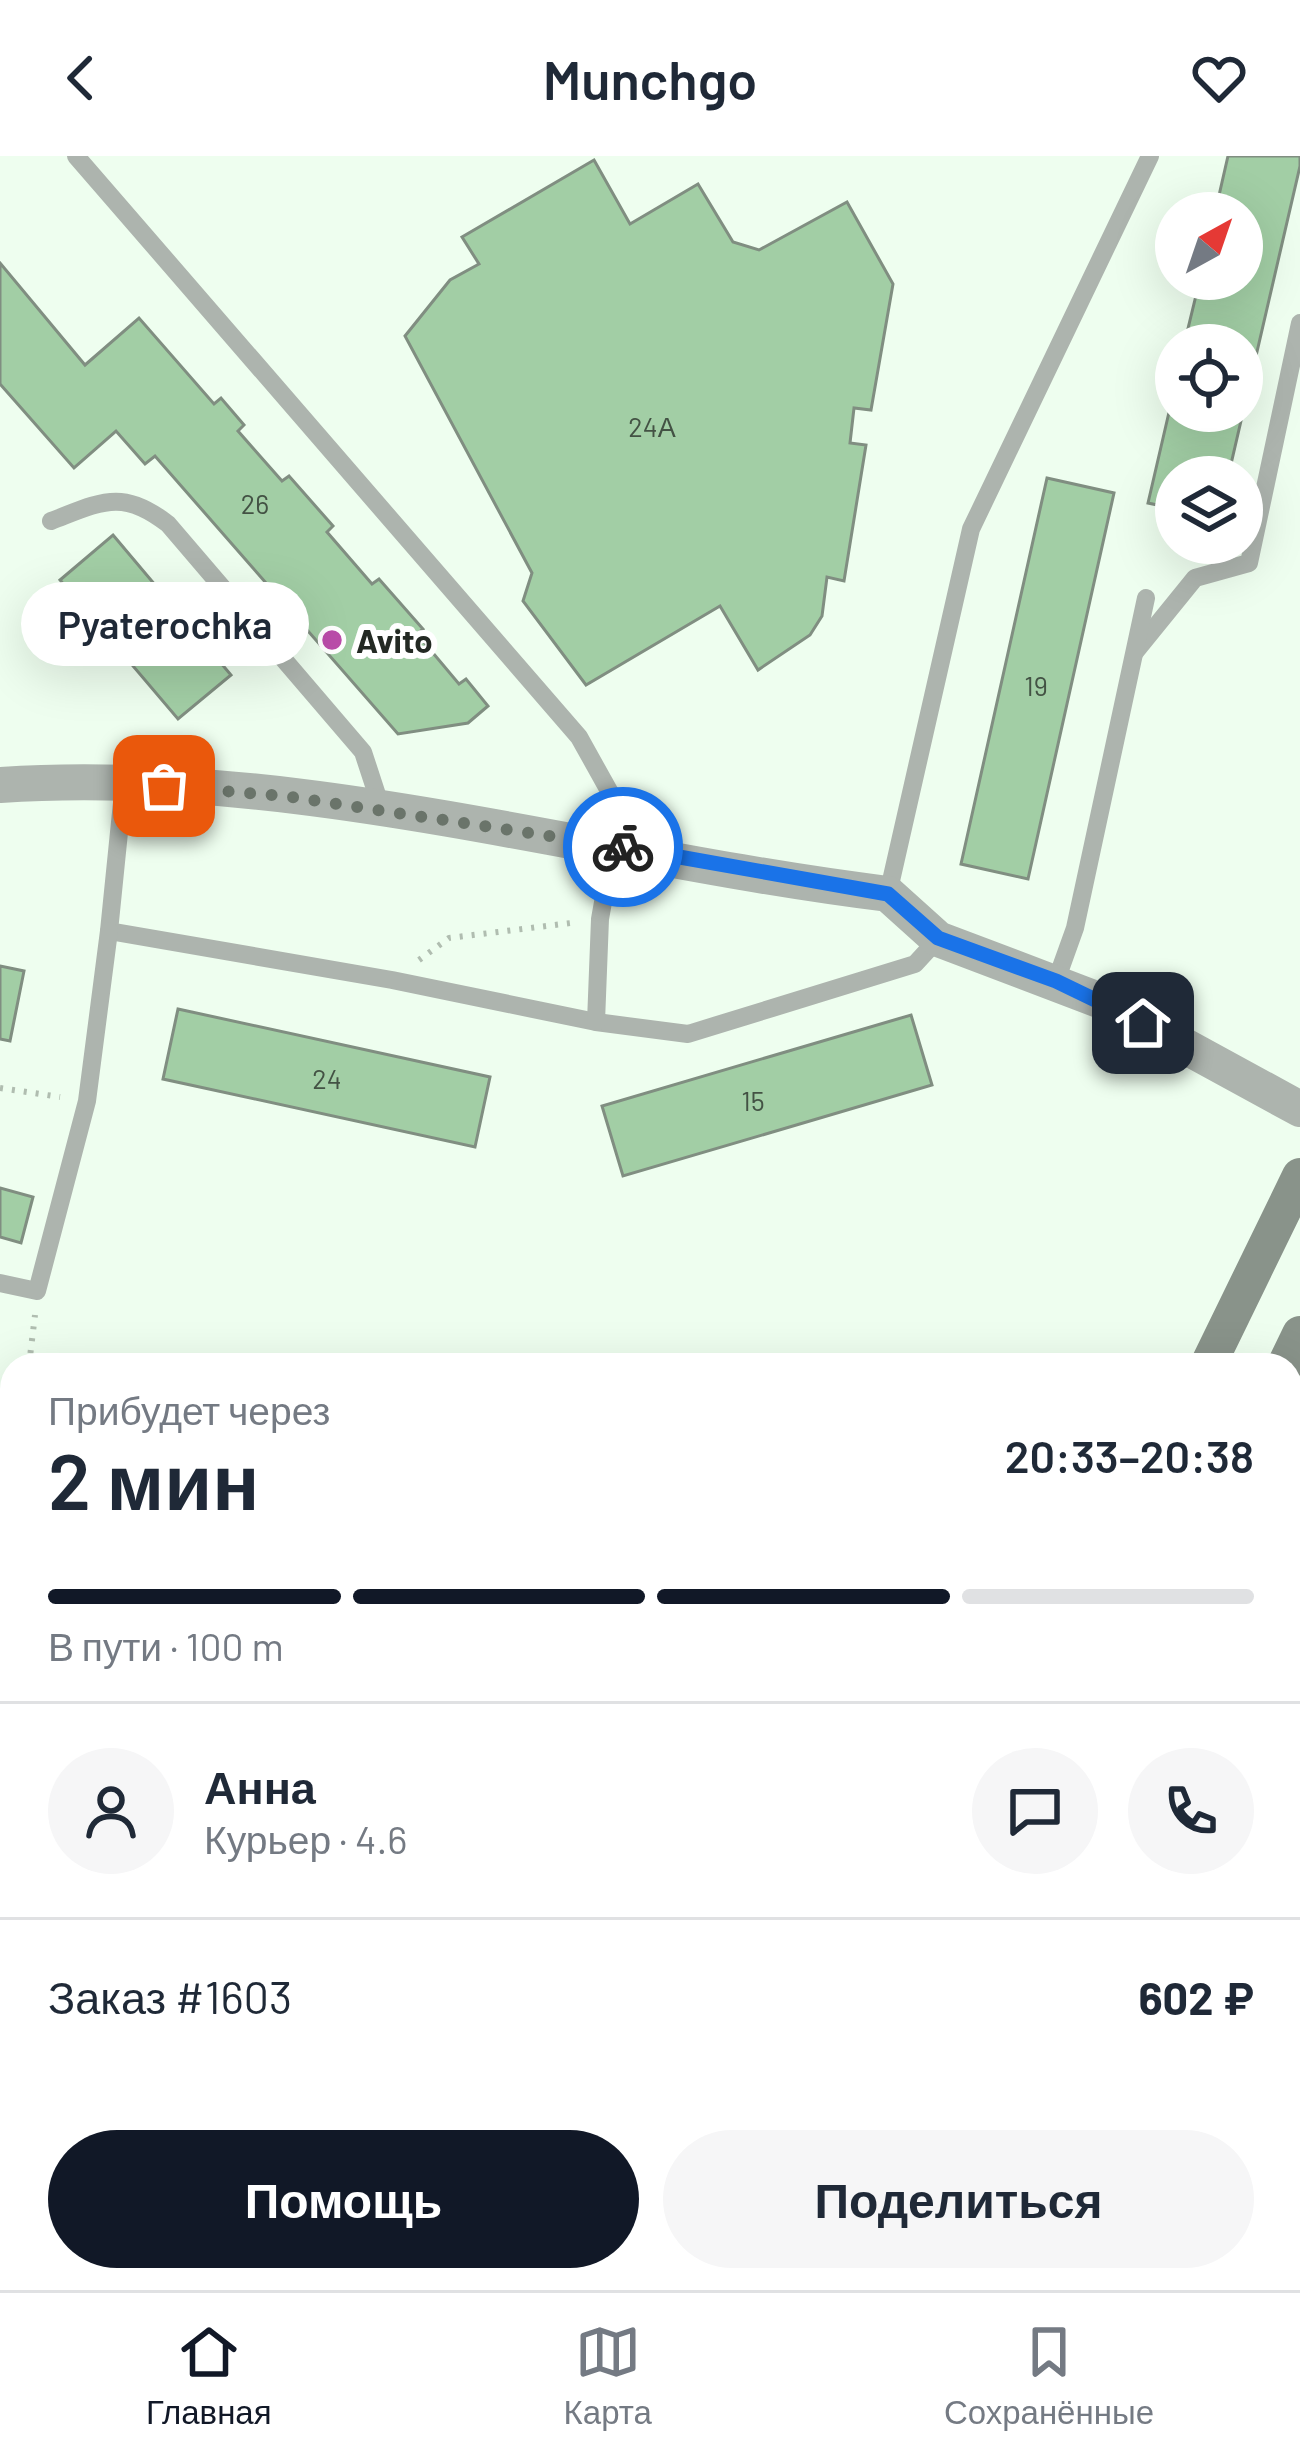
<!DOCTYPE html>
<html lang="ru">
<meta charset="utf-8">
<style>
:root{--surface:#fff;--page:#f6f6f7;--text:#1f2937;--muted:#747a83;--line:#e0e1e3;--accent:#111827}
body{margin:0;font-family:Barlow,sans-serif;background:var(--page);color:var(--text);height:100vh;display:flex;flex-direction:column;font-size:45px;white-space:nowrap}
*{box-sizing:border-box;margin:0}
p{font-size:39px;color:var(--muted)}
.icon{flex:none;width:66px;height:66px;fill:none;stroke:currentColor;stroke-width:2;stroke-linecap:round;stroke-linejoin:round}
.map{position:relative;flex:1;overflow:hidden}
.drawer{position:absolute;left:0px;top:1197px;width:1302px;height:939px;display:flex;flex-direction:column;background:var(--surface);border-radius:36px 36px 0 0;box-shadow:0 12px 48px #0002}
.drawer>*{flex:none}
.needle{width:78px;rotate:40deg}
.fabs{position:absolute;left:1155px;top:36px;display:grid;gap:24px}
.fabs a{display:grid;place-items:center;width:108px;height:108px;border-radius:50%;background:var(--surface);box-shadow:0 12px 48px #0002;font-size:60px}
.pin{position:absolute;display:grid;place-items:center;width:102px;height:102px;color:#fff;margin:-51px;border-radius:24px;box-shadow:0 6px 18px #0006}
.courier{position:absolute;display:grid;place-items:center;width:120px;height:120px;margin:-60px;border:9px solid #1a73e8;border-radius:50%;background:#fff;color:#222;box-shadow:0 3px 15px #0007}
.bubble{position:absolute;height:84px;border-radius:42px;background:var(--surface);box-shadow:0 12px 48px #0002;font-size:39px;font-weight:600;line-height:84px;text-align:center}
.headline em{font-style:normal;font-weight:600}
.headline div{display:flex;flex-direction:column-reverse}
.headline{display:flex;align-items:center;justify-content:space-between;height:204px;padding:0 48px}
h1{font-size:78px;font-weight:600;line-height:90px}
.bar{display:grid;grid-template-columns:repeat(4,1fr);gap:18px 12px;align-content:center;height:144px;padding:0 48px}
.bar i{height:15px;border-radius:9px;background:var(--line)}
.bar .on{background:var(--accent)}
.bar p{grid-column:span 4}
.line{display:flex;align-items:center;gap:30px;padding:0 48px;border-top:3px solid var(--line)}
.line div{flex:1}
.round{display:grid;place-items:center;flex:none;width:126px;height:126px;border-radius:63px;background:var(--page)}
.cta{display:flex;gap:24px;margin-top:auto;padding:24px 48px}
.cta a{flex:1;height:138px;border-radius:72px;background:var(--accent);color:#fff;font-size:48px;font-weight:600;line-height:138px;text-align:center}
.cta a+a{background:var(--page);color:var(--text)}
header{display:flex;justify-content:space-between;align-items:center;height:156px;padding:0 48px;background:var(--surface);font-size:54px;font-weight:600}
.tab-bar{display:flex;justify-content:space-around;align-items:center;height:168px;border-top:3px solid var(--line);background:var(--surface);font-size:33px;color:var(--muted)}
.tab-bar a{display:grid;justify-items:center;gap:6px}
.tab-bar .on{color:var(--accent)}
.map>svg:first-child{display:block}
</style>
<header><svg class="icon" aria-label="back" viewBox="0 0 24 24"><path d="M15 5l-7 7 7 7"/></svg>Munchgo<svg class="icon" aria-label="heart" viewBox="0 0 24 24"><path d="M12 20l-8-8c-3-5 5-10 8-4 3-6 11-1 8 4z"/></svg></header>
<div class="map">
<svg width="1300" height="2134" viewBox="0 0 1300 2134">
<rect width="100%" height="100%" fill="#eefeef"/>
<!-- green -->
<polygon fill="#eccde5" points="217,2124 700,2124 697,2134 215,2134"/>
<!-- building -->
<g fill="#a2cea5" stroke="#808e81" stroke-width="3">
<polygon points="1228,0 1300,0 1300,10 1228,321 1176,321 1176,353 1148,347 1176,226 1176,255 1242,255 1242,189 1184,189 1200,123 1242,123 1242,57 1215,57"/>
<polygon points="594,4 630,68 698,28 733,86 759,94 847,46 893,128 871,254 854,252 850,287 866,289 844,425 827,421 822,460 810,479 758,514 720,450 586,529 523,445 532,417 405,180 450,124 479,108 462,81"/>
<polygon points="0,107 85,209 139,162 214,248 221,242 244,269 238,275 282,325 289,320 333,370 327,376 372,428 379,423 423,473 417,478 459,528 466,523 488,550 468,567 398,578 155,300 145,308 116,275 74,312 0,228"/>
<polygon points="1047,322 1114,337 1028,723 961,708"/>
<polygon points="113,379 231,519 178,563 60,424"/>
<polygon points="0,810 24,815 10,885 0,883"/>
<polygon points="178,853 490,921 475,991 163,923"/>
<polygon points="911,859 932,929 623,1020 602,950"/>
<polygon points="0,1032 33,1041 21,1087 0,1081"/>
<polygon points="1300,1857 1300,1965 1290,1986 1290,1879"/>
<polygon points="12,1934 12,1973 0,1976 0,1936"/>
<polygon points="0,2046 12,2049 12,2124 123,2124 121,2134 0,2130"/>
<polygon points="291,2124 543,2124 541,2134 288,2134"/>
<polygon points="1181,2124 1225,2124 1220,2134 1177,2134"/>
</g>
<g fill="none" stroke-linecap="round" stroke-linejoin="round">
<!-- path -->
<g stroke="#b0bdb0" stroke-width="6" stroke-dasharray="3 9" stroke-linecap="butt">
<polyline points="419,804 449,782 571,767"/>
<polyline points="0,932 60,941"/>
<polyline points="29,1209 35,1159"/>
<polyline points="0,1584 12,1586"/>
</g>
<!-- service -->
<g stroke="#adb4ae" stroke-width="18">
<polyline points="76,0 579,581 642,694"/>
<path d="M51 365C101 346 122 332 168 368L363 596 382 654"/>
<polyline points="1135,496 1195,422 1249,407 1300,167"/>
<polyline points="124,627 109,775 392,824 596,866 688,878 915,808 938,783"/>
<polyline points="888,738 971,373 1150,0"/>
<polyline points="1056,825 1075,772 1146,442"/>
<polyline points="596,866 600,763 613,690"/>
<polyline points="0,1127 37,1135 87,945 109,775"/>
<polyline points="0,1398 12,1322"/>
<polyline points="0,1920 12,1918"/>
<polyline points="1290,2028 1300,2008"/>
<polyline points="0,2030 12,2023"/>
<polyline points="597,2134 600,2124"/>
<polyline points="1240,2134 1244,2124"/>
</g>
<!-- minor -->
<g stroke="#adb4ae" stroke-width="36">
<path d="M0 629C299 609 594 702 888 738L938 783 1104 846 1300 953"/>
<polyline points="0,1851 12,1850"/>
</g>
<!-- secondary -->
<g stroke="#89938a" stroke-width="36">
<polyline points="1208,1209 1300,1020"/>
<polyline points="1285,1209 1300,1178"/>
<polyline points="863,2134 867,2124"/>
<polyline points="937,2134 940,2124"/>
</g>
<defs>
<g id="rail">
<polyline points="1290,1653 1300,1631"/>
<polyline points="1290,1713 1300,1691"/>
<polyline points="1088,2134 1092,2124"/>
<polyline points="1110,2134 1114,2124"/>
</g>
</defs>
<!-- rail casing -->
<use href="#rail" stroke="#575f57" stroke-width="14"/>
<!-- rail -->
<use href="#rail" stroke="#fff" stroke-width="9" stroke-dasharray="27" stroke-linecap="butt"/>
</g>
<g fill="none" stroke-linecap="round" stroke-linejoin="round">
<!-- done -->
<polyline stroke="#6a746a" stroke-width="12" stroke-dasharray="0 21.6" points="164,630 284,640 623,691"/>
<!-- route -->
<polyline stroke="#1a73e8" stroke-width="15" points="623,691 888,738 938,782 1056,825 1143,867"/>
</g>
<!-- markers -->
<circle fill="#bb4caa" stroke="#fff" stroke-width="4.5" cx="332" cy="484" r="12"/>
<g text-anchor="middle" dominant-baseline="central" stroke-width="12" stroke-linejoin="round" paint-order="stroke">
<!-- number labels -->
<g font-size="27" fill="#435244">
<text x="652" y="270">24А</text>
<text x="255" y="347">26</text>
<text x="1036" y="529">19</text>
<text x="327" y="922">24</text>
<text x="753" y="944">15</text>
</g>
<!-- poi labels -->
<g font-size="33" font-weight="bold" fill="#232923" stroke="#fff" text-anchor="start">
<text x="356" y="484">Avito</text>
</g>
</g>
</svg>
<div class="fabs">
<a><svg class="needle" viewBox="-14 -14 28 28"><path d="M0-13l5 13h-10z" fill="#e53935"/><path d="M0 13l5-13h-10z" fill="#747a83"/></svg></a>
<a><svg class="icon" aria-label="locate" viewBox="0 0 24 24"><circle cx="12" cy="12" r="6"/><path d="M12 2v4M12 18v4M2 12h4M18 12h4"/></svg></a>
<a><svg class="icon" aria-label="layers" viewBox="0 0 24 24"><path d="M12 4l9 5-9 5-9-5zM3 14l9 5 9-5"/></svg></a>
</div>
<div class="pin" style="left:164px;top:630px;background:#ea580c"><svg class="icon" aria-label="bag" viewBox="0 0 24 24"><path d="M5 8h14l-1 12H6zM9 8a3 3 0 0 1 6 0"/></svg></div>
<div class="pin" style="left:1143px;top:867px;background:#1f2937"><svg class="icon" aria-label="home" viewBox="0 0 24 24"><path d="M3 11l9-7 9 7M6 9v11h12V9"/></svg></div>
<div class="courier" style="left:623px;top:691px"><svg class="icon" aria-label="bike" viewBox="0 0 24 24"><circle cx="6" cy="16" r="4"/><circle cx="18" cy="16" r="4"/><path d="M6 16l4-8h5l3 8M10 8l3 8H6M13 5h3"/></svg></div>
<div class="bubble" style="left:21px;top:426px;width:288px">Pyaterochka</div>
<section class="drawer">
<div class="headline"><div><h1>2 мин</h1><p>Прибудет через</p></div><em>20:33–20:38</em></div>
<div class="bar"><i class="on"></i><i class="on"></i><i class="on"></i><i></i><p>В пути · 100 m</p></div>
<div class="line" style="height:216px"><a class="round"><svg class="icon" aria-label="person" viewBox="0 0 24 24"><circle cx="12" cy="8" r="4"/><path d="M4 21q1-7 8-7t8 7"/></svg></a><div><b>Анна</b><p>Курьер · 4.6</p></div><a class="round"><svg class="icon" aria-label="chat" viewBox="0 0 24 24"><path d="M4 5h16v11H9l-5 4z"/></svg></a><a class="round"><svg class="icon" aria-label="phone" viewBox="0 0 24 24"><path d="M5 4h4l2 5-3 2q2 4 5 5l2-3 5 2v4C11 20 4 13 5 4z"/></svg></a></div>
<div class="line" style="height:156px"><div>Заказ #1603</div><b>602 ₽</b></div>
<div class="cta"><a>Помощь</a><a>Поделиться</a></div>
</section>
</div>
<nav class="tab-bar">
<a class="on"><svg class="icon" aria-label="home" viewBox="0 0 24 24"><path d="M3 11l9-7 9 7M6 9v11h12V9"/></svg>Главная</a>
<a><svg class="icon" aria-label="map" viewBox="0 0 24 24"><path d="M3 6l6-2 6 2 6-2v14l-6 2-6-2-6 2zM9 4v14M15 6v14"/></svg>Карта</a>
<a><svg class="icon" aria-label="saved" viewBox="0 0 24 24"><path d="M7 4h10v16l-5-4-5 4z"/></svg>Сохранённые</a>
</nav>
